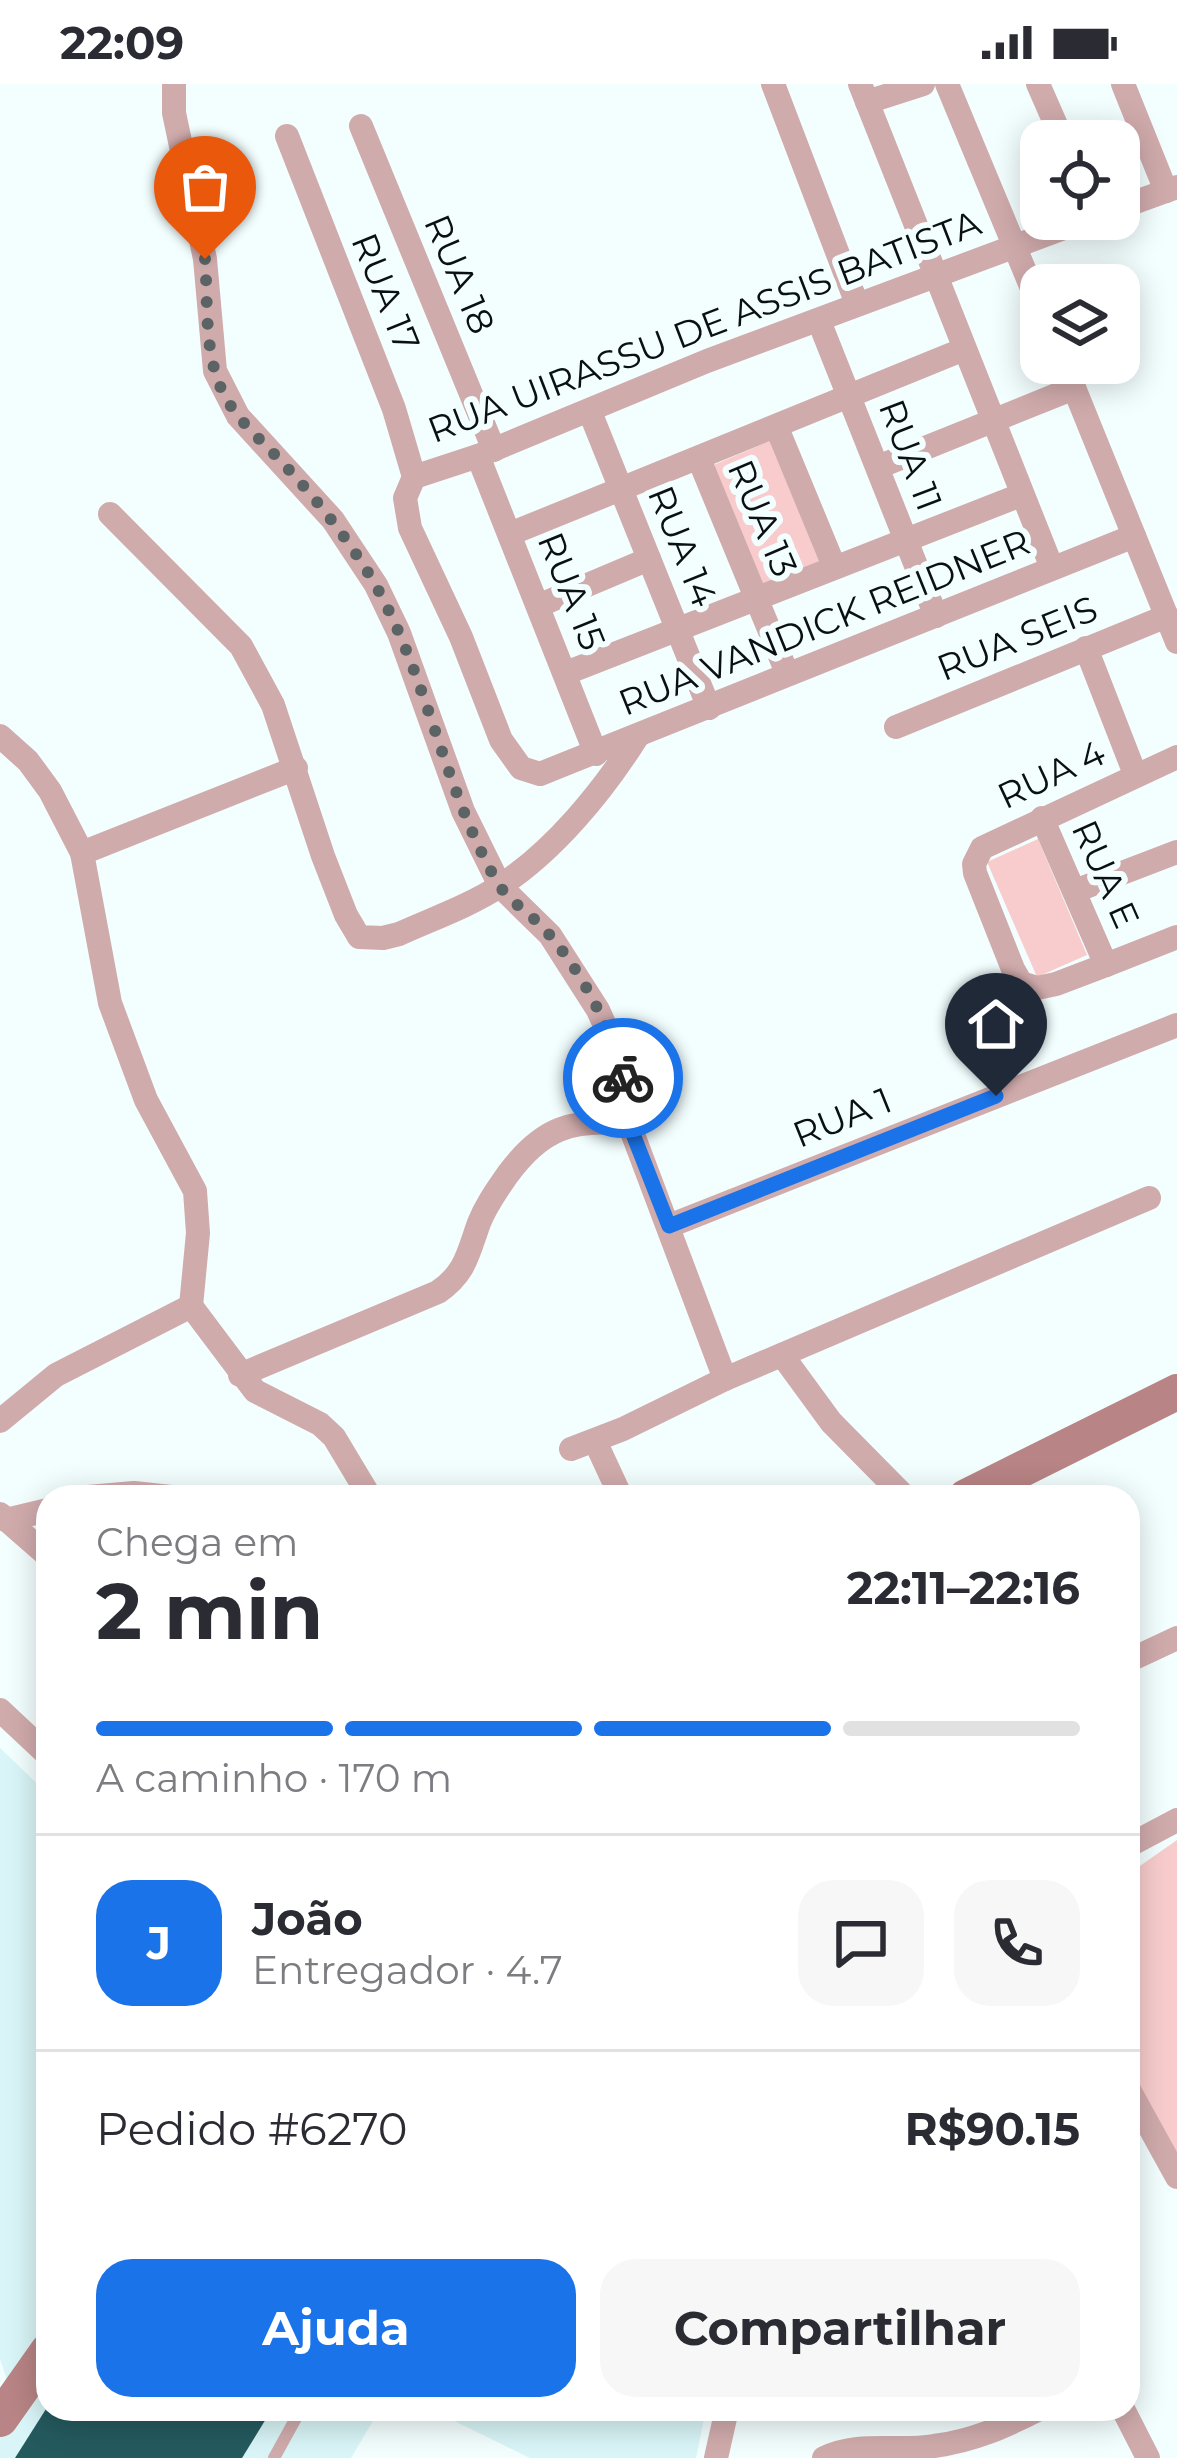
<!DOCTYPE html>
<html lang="pt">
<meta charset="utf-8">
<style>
:root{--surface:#fff;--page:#f7f7f7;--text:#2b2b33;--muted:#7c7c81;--line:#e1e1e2;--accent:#1a73e8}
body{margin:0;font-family:Montserrat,sans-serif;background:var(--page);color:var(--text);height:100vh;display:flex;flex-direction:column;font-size:45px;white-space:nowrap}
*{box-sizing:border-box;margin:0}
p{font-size:39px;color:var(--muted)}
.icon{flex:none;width:66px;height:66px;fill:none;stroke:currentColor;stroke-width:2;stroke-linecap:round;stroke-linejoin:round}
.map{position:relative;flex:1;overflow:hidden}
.drawer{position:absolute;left:36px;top:1401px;width:1104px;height:936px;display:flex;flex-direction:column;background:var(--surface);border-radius:36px;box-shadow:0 6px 30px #0003}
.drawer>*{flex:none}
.buttons{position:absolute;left:1020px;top:36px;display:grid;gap:24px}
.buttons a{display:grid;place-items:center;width:120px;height:120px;border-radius:24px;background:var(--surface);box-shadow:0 6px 30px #0003;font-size:60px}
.pin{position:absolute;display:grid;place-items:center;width:102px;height:102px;color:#fff;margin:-123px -51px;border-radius:50% 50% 50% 0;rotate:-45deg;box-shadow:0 0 12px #0007}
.pin .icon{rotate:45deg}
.courier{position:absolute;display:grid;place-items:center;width:120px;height:120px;margin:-60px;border:9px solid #1a73e8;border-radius:50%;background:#fff;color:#222;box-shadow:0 3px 15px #0007}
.summary em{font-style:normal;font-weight:700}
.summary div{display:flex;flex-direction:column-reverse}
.summary{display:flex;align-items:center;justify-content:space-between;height:204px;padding:0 60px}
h1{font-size:78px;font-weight:700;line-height:90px}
.bar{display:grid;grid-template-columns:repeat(4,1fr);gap:18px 12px;align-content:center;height:144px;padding:0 60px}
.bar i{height:15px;border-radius:9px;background:var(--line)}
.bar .current{background:var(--accent)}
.bar p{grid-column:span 4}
.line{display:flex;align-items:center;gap:30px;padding:0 60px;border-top:3px solid var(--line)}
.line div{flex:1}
.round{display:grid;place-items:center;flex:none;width:126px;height:126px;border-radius:36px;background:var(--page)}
.button{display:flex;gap:24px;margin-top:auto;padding:24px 60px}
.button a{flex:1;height:138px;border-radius:36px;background:var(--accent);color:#fff;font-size:48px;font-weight:700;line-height:138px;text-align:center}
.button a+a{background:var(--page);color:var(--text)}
.status{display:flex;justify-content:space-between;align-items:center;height:84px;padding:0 60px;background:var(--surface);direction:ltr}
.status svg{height:33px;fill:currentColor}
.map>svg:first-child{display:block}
</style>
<div class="status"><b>22:09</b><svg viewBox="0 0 49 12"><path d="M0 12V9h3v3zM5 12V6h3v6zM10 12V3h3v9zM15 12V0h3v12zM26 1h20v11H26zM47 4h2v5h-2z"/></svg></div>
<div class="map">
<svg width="1177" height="2374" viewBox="0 0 1177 2374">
<rect width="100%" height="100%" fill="#f3feff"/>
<!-- built -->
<g fill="#d9f5f7">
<polygon points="0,1664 48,1710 48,2325 380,2325 351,2374 0,2374 0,2349 17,2326 0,2275"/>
<polygon points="430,2325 706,2325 696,2374 530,2374"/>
</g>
<!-- green -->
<g fill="#f8cccc">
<polygon points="772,356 824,478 763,505 711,382"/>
<polygon points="1038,755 1087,871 1037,893 987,778"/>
<polygon points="1177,1756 1177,2072 1130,1989 1137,1784"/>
</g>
<!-- building -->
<polygon fill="#245a5e" points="46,2325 272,2325 242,2374 15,2374"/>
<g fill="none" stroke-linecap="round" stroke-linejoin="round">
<!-- lane -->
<polyline stroke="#d0abac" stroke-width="12" points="274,2374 301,2325"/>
<!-- street -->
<g stroke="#d0abac" stroke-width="24">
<polyline points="174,0 174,29 205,175 215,287 238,332 333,436 376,501 399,549 463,727 500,802 550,851 598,926 616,966 629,1040 725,1295"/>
<polyline points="773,0 857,220"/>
<polyline points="860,0 1052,484"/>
<polyline points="947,0 1041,226"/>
<polyline points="1038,0 1063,57"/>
<polyline points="1123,0 1166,107"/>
<polyline points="867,18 923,0"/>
<polyline points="361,42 494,366"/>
<polyline points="287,52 394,325 414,393"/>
<polyline points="1119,124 1177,103"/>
<polyline points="819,237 936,532"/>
<polyline points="1064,279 1177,558"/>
<polyline points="590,328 709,624"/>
<polyline points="777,344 834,482"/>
<polyline points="478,372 596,670"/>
<polyline points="699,375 787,589"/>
<polyline points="878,383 1074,304"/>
<polyline points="414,393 405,414 410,444 461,553 501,656 521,684 540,690 1134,452"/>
<polyline points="414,393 478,372 707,277 1088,135"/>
<path d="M110 430 241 562 273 621 323 772 346 831 359 853 383 854 399 850C432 835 469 822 500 802 554 767 603 707 637 653"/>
<polyline points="510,450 962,266"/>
<polyline points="540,521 649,475"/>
<polyline points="1086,564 1135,690"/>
<polyline points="566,589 1021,411"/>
<polyline points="896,643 1167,532"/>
<polyline points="0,652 28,677 50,707 82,769 110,919 146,1016 195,1107 198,1149 191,1222"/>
<polyline points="1042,734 1106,881 1056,900 1037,904 1021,899 1013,885 975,789 974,780 982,764 1177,673"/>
<polyline points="82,769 296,684"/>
<polyline points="1075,807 1177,768"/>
<polyline points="1106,881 1177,853"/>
<polyline points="669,1142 1177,941"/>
<polyline points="191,1222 255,1307 320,1340 334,1353 370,1413"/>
<polyline points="782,1271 831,1338 905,1413"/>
<path d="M240 1291 438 1208C466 1189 468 1169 479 1139 486 1121 497 1106 508 1090 542 1044 572 1034 629 1040"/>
<polyline points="0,1337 56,1291 191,1222"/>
<polyline points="595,1357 621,1413"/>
<polyline points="571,1365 623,1345 725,1295 1149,1114"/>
<polyline points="88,1413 134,1409 171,1413"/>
<polyline points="0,1430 48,1472"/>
<polyline points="6,1436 48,1426"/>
<polyline points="1128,1577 1177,1554"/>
<polyline points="0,1626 48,1671"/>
<polyline points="1128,1762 1177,1736"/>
<polyline points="1128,2004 1177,2093"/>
<polyline points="1123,2325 1148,2374"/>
<polyline points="716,2374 727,2325"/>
<path d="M824 2374C860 2357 896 2368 934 2362 973 2357 1004 2343 1039 2325"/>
</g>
<!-- secondary -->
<g stroke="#b88485" stroke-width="36">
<polyline points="966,1413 1177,1308"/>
<polyline points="0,2335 48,2267"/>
</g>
</g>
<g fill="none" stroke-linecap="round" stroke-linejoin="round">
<!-- done -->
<path stroke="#5c6364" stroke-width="12" stroke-dasharray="0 21.6" d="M205 175C208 215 204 264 220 302 232 331 255 350 276 372 314 412 349 455 376 502 428 595 444 705 497 798 509 818 533 831 548 849 583 890 610 942 623 994"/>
<!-- route -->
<polyline stroke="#1a73e8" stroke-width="15" points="623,994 629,1040 669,1142 996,1012"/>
</g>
<g text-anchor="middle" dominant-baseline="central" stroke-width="12" stroke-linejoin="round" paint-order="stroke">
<!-- street labels -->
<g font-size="36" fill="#0a1011" stroke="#f3feff">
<text transform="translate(460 190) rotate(67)">RUA 18</text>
<text transform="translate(386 208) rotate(68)">RUA 17</text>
<text transform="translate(704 242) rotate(-21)">RUA UIRASSU DE ASSIS BATISTA</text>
<text transform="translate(911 371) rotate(69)">RUA 11</text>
<text transform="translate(763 434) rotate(67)">RUA 13</text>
<text transform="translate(683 462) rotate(68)">RUA 14</text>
<text transform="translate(572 507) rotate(68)">RUA 15</text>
<text transform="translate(824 538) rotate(-22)">RUA VANDICK REIDNER</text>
<text transform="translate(1017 554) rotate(-22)">RUA SEIS</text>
<text transform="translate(1051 690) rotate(-25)">RUA 4</text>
<text transform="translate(1106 790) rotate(66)">RUA E</text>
<text transform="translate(842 1033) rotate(-22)">RUA 1</text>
</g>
</g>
</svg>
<div class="buttons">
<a><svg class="icon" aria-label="locate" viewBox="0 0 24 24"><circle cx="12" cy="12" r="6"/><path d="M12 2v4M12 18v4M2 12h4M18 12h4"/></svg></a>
<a><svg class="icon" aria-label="layers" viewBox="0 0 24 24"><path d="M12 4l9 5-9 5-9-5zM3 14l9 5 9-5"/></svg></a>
</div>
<div class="pin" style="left:205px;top:175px;background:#ea580c"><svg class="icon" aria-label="bag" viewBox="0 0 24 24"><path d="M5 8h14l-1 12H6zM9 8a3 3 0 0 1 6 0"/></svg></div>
<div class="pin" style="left:996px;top:1012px;background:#1f2937"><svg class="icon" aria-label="home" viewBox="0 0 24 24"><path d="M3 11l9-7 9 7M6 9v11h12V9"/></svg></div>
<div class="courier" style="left:623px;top:994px"><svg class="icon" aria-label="bike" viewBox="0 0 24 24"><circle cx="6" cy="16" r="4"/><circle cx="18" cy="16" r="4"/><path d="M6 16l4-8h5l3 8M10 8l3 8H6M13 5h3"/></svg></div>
<section class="drawer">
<div class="summary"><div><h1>2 min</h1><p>Chega em</p></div><em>22:11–22:16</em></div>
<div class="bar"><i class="current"></i><i class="current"></i><i class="current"></i><i></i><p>A caminho · 170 m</p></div>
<div class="line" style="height:216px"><b class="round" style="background:var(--accent);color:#fff">J</b><div><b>João</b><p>Entregador · 4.7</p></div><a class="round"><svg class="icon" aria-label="chat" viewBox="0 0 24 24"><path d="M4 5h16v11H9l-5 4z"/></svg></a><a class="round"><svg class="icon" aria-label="phone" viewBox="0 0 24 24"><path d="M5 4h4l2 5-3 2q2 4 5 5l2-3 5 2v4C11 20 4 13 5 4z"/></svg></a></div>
<div class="line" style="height:156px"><div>Pedido #6270</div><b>R$90.15</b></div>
<div class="button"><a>Ajuda</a><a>Compartilhar</a></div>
</section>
</div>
